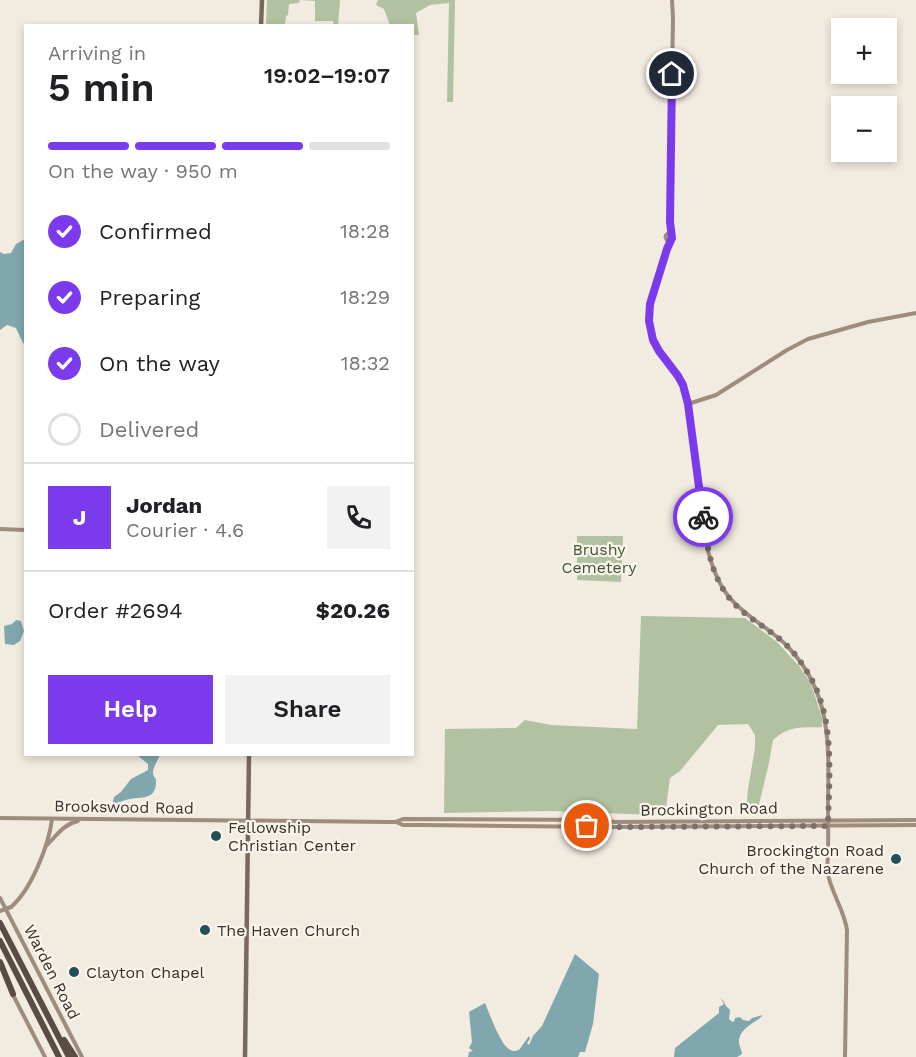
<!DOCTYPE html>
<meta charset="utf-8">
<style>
:root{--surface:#fff;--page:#f2f2f2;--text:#202124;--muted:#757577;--line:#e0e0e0;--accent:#7c3aed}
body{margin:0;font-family:"Work Sans",sans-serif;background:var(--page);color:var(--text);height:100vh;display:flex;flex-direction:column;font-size:22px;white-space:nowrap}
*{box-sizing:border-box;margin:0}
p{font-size:20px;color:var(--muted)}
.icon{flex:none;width:33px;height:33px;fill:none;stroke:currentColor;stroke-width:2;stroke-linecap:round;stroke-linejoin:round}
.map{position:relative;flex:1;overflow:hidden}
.side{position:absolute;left:24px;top:24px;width:390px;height:732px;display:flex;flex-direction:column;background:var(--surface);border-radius:0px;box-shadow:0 3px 9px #0003}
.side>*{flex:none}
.controls{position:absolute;left:831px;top:18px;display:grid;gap:12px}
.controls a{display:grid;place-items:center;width:66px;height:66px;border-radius:0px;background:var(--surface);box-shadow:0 3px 9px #0003;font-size:30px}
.pin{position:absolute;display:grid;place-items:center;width:51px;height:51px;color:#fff;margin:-26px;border:3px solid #fff;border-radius:50%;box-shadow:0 2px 6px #0007}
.courier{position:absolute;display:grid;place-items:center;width:60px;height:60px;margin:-30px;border:4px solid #7c3aed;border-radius:50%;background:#fff;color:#222;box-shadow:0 2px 8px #0007}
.head em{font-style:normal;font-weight:600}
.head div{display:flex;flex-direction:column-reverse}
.head{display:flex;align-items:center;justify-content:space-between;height:102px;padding:0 24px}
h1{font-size:39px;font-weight:600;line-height:45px}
.bar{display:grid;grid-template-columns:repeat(4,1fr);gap:9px 6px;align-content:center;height:72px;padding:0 24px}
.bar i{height:8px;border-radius:4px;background:var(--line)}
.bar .on{background:var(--accent)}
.bar p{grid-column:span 4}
.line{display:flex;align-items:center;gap:15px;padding:0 24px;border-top:2px solid var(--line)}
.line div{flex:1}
.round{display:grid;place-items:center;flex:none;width:63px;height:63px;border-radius:0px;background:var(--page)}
ol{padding:0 24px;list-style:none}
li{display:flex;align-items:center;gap:18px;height:66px}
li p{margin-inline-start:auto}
li .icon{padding:6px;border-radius:50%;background:var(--accent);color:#fff;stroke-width:4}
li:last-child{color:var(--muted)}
li i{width:33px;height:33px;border:3px solid var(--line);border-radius:50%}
.cta{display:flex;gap:12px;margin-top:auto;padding:12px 24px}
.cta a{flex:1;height:69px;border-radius:0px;background:var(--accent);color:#fff;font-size:24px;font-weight:600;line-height:69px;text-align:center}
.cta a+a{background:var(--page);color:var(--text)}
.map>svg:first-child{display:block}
</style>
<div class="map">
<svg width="916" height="1057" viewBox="0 0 916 1057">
<rect width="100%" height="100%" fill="#f2ebe0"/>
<!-- green -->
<g fill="#b2c1a0">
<polygon points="267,0 340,0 338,25 334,25 333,21 315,21 315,1 300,0 299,3 289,4 288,15 286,16 285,25 266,25"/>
<polygon points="378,0 455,0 453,102 447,102 449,3 430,5 416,13 419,35 413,35 412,26 390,25 384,9 376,5"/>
<polygon points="577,536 623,536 621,582 577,580"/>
<path d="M641 616 745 618 777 642 799 666 810 682 815 696 822 718V727C801 728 790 725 773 740L769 763 757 813 750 814 746 812 748 789 755 748V735L748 724 718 725 680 771 670 778 666 808 654 815 551 811 444 813 445 729 516 728 525 720 551 725 637 729Z"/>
</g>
<!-- water -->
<g fill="#80a7ae">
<polygon points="25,239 25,344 23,343 16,328 7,325 0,330 0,252 4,254 11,253 16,244"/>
<polygon points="16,620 21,621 24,631 20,641 14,645 5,644 4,626 12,624"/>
<path d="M137 755H160C158 760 153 767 153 773 154 780 156 775 156 782 156 802 137 796 126 800 121 801 117 804 112 805L114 797 121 792 131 779 148 770V764Z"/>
<path d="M575 954 599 974 593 1024 585 1052H580L578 1057H468L469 1052 473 1051 469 1048 472 1042 469 1012 485 1003C489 1013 501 1045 509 1049 513 1052 515 1051 519 1050L529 1036 530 1039 527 1043 529 1045 533 1036 542 1026Z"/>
<path d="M720 997 724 1002 726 1006 730 1010 729 1019 731 1021 734 1022 735 1018 740 1017 743 1020 749 1021 752 1018 763 1015C756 1023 741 1027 739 1040 738 1045 742 1049 742 1054L737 1057H674L675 1048 719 1013V1007L724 1004Z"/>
</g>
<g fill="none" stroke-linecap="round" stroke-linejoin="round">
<!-- secondary -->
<g stroke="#9e8d7d" stroke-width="4">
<circle cx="669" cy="237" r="3.5"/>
<polyline points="671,234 670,204 673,17 672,0"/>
<path d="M670 240C660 276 637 316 659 352 665 361 674 369 679 378 684 386 686 395 688 404L708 551C719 593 733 605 767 629 774 635 782 640 788 647 831 692 829 743 828 801 828 824 829 847 827 870 830 891 844 909 847 930L845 1057"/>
<polyline points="688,404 716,395 787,350 808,339 868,322 916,313"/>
<polyline points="0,529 26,530"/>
<polyline points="0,818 388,822 395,822 403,819 600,820 615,822 916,820"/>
<polyline points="396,822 403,825 422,825 615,827 916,825"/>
<path d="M47 845C57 835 64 824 78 821"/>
<polyline points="0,898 82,1057"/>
<path d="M11 907C31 890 49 845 52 819"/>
<polyline points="12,993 45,1057"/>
</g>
<!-- primary -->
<g stroke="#79695c" stroke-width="4.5">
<polyline points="261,26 262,0"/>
<polyline points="245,1057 249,754"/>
</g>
<!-- highway -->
<g stroke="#594c42" stroke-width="6">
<polyline points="0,923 69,1057"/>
<polyline points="0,941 59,1057"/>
<polyline points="0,962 13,994"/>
<polyline points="64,1040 75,1057"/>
</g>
<!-- secondary-bridge -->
<polyline stroke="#9e8d7d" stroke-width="4" points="0,911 11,907"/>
</g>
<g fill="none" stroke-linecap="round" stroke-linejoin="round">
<!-- done -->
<path stroke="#79716a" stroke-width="6" stroke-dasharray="0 10.8" d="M587 826 615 827 828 826C829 779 835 725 813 682 804 665 791 647 776 636 759 623 739 612 727 595 710 572 707 544 703 517"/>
<!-- route -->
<polyline stroke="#7c3aed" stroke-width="8" points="672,74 670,222 672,238 667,249 650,304 649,321 653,340 659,351 678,376 683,385 688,404 703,517"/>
</g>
<!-- markers -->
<g fill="#224f58" stroke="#faf5ec" stroke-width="2">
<circle cx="216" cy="836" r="6"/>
<circle cx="896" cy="859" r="6"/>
<circle cx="205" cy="930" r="6"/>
<circle cx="74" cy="972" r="6"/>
</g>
<g text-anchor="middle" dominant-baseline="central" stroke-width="4.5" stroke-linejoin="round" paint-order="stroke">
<!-- park labels -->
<g font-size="16" fill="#43562f" stroke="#faf5ec">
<text x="599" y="549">Brushy<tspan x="599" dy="18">Cemetery</tspan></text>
</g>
<!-- street labels -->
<g font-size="16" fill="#38302b" stroke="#faf5ec">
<text transform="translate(124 807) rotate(1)">Brookswood Road</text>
<text transform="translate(709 809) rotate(-1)">Brockington Road</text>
<text transform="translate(52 972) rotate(63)">Warden Road</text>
</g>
<!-- poi labels -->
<g font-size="16" fill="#38302b" stroke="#faf5ec" text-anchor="start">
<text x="228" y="827">Fellowship<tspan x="228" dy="18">Christian Center</tspan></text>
<text x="884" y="850" text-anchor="end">Brockington Road<tspan x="884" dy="18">Church of the Nazarene</tspan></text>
<text x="217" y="930">The Haven Church</text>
<text x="86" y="972">Clayton Chapel</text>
</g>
</g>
</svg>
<div class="controls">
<a>+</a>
<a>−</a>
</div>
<div class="pin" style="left:587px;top:826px;background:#ea580c"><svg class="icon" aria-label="bag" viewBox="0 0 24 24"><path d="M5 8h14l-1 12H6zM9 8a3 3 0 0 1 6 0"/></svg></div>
<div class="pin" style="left:672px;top:74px;background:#1f2937"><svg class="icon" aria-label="home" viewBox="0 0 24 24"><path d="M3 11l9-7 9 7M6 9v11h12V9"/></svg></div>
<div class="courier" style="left:703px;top:517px"><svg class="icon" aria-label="bike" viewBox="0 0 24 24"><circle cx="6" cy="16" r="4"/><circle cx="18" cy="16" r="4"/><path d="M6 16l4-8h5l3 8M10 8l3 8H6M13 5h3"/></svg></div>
<section class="side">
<div class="head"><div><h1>5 min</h1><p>Arriving in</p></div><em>19:02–19:07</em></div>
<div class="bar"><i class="on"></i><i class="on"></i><i class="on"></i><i></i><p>On the way · 950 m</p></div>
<ol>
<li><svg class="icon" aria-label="check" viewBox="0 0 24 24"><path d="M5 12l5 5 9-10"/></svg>Confirmed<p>18:28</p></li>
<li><svg class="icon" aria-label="check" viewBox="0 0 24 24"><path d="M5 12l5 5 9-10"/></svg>Preparing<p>18:29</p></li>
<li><svg class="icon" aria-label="check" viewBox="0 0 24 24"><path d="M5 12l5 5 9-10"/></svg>On the way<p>18:32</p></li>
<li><i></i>Delivered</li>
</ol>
<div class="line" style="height:108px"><b class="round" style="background:var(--accent);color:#fff">J</b><div><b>Jordan</b><p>Courier · 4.6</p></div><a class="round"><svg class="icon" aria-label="phone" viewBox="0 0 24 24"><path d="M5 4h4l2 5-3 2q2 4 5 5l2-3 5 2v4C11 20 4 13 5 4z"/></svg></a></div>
<div class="line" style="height:78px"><div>Order #2694</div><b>$20.26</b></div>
<div class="cta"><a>Help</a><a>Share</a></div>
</section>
</div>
